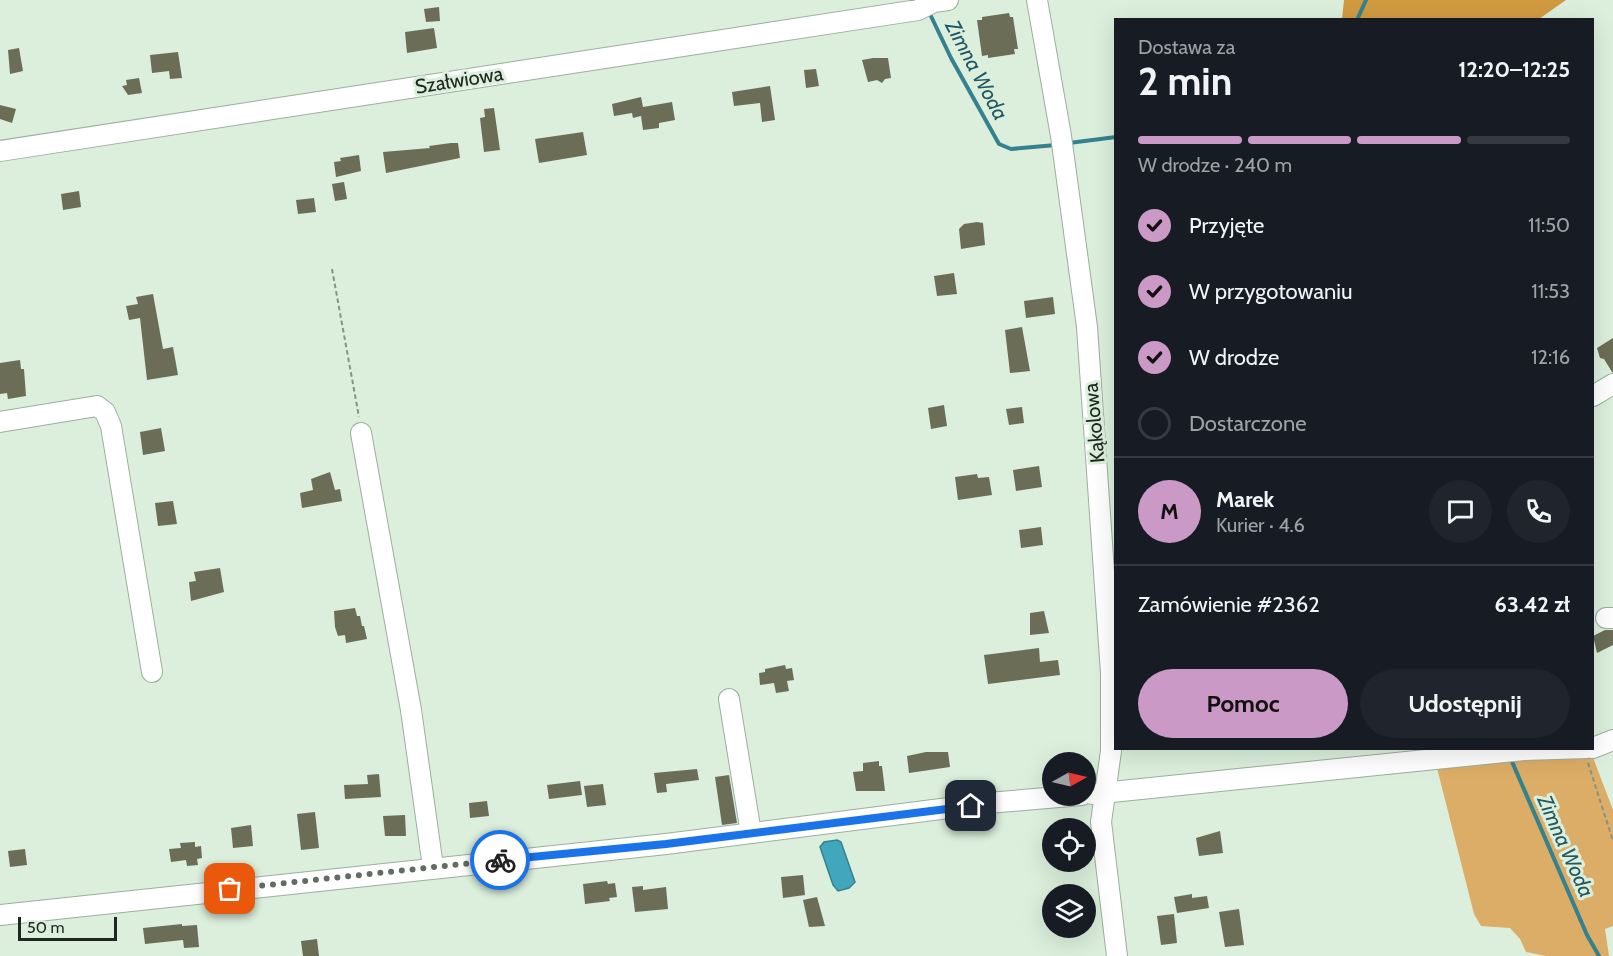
<!DOCTYPE html>
<html lang="pl">
<meta charset="utf-8">
<style>
:root{--surface:#171b24;--page:#20242c;--text:#f1f3f6;--muted:#9ea1a6;--line:#363941;--accent:#ca99c5}
body{margin:0;font-family:Cabin,sans-serif;background:var(--page);color:var(--text);height:100vh;display:flex;flex-direction:column;font-size:22px;white-space:nowrap}
*{box-sizing:border-box;margin:0}
p{font-size:20px;color:var(--muted)}
.icon{flex:none;width:33px;height:33px;fill:none;stroke:currentColor;stroke-width:2;stroke-linecap:round;stroke-linejoin:round}
.map{position:relative;flex:1;overflow:hidden}
.drawer{position:absolute;left:1114px;top:18px;width:480px;height:732px;display:flex;flex-direction:column;background:var(--surface);border-radius:0px;box-shadow:0 6px 24px #0002}
.drawer>*{flex:none}
.needle{width:39px;rotate:82deg}
.controls{position:absolute;left:1042px;top:752px;display:grid;gap:12px}
.controls a{display:grid;place-items:center;width:54px;height:54px;border-radius:50%;background:var(--surface);box-shadow:0 6px 24px #0002;font-size:30px}
.scale{position:absolute;left:18px;bottom:15px;width:99px;box-sizing:border-box;padding-left:6px;border:3px solid #202720;border-top:0;font-size:16px;line-height:21px;white-space:nowrap;color:#202720;-webkit-text-stroke:4px #dbefdc;paint-order:stroke}
.pin{position:absolute;display:grid;place-items:center;width:51px;height:51px;color:#fff;margin:-26px;border-radius:12px;box-shadow:0 3px 9px #0006}
.courier{position:absolute;display:grid;place-items:center;width:60px;height:60px;margin:-30px;border:4px solid #1a73e8;border-radius:50%;background:#fff;color:#222;box-shadow:0 2px 8px #0007}
.headline em{font-style:normal;font-weight:700}
.headline div{display:flex;flex-direction:column-reverse}
.headline{display:flex;align-items:center;justify-content:space-between;height:102px;padding:0 24px}
h1{font-size:39px;font-weight:700;line-height:45px}
.bar{display:grid;grid-template-columns:repeat(4,1fr);gap:9px 6px;align-content:center;height:72px;padding:0 24px}
.bar i{height:8px;border-radius:4px;background:var(--line)}
.bar .selected{background:var(--accent)}
.bar p{grid-column:span 4}
.line{display:flex;align-items:center;gap:15px;padding:0 24px;border-top:2px solid var(--line)}
.line div{flex:1}
.round{display:grid;place-items:center;flex:none;width:63px;height:63px;border-radius:32px;background:var(--page)}
ol{padding:0 24px;list-style:none}
li{display:flex;align-items:center;gap:18px;height:66px}
li p{margin-inline-start:auto}
li .icon{padding:6px;border-radius:50%;background:var(--accent);color:#111;stroke-width:4}
li:last-child{color:var(--muted)}
li i{width:33px;height:33px;border:3px solid var(--line);border-radius:50%}
.primary-button{display:flex;gap:12px;margin-top:auto;padding:12px 24px}
.primary-button a{flex:1;height:69px;border-radius:36px;background:var(--accent);color:#111;font-size:24px;font-weight:700;line-height:69px;text-align:center}
.primary-button a+a{background:var(--page);color:var(--text)}
.map>svg:first-child{display:block}
</style>
<div class="map">
<svg width="1613" height="956" viewBox="0 0 1613 956">
<rect width="100%" height="100%" fill="#dbefdc"/>
<!-- green -->
<polygon fill="#dbad66" points="1592,755 1613,810 1613,926 1605,929 1609,956 1546,956 1526,952 1520,939 1510,928 1481,926 1474,914 1437,768"/>
<!-- forest -->
<polygon fill="#d09a40" points="1344,0 1566,0 1539,19 1342,19"/>
<!-- water -->
<polygon fill="#40a7bd" stroke="#36818e" stroke-width="1.5" points="837,840 841,842 855,882 849,888 838,891 833,885 820,847 824,842"/>
<g fill="none" stroke-linecap="round" stroke-linejoin="round">
<!-- stream -->
<g stroke="#36818e" stroke-width="4">
<polyline points="929,12 951,58 999,144 1011,149 1056,145"/>
<polyline points="1357,20 1366,0"/>
<polyline points="1069,143 1116,137"/>
<polyline points="1510,757 1587,935 1599,956"/>
</g>
</g>
<!-- building -->
<g fill="#6b6d57">
<polygon points="439,7 440,21 426,22 424,9"/>
<polygon points="1009,13 1010,17 1013,17 1018,49 1014,49 1015,54 988,58 988,55 982,56 977,20 982,20 982,17"/>
<polygon points="434,28 437,48 407,53 405,32"/>
<polygon points="19,48 23,71 10,74 8,50"/>
<polygon points="178,52 182,78 170,79 169,71 152,73 150,55"/>
<polygon points="873,58 888,58 891,78 885,79 882,83 877,80 868,82 862,60"/>
<polygon points="816,69 819,86 806,88 804,70"/>
<polygon points="139,78 142,93 128,95 122,86 127,85 126,80"/>
<polygon points="770,86 775,120 762,122 760,103 734,106 732,92"/>
<polygon points="641,97 643,107 672,102 675,120 659,123 659,128 643,130 641,116 633,118 632,113 614,116 612,104"/>
<polygon points="0,105 16,109 12,123 0,119"/>
<polygon points="494,108 500,150 484,152 480,118 485,117 484,109"/>
<polygon points="583,132 587,155 539,163 535,139"/>
<polygon points="451,143 458,143 460,158 386,173 383,152 430,148 429,146"/>
<polygon points="359,155 361,171 336,177 334,162 341,161 340,158"/>
<polygon points="344,182 347,199 335,201 332,184"/>
<polygon points="79,191 81,207 63,210 61,194"/>
<polygon points="314,198 316,212 298,214 296,200"/>
<polygon points="977,222 983,223 985,245 961,249 959,229 964,224"/>
<polygon points="954,273 957,294 937,296 934,276"/>
<polygon points="153,294 163,349 173,347 178,375 147,380 140,318 129,320 126,306 138,304 136,297"/>
<polygon points="1053,297 1055,314 1026,318 1024,301"/>
<polygon points="1022,327 1030,371 1010,373 1005,330"/>
<polygon points="1613,338 1613,372 1612,372 1604,359 1600,358 1597,348"/>
<polygon points="20,360 21,369 24,369 26,396 8,399 7,393 0,394 0,363"/>
<polygon points="944,405 947,426 931,429 928,408"/>
<polygon points="1022,407 1024,423 1009,425 1006,409"/>
<polygon points="161,428 165,451 143,455 140,432"/>
<polygon points="1039,466 1042,487 1016,491 1013,470"/>
<polygon points="330,472 335,490 340,489 342,501 302,508 300,493 313,490 311,479"/>
<polygon points="977,474 978,478 989,477 992,495 958,500 955,477"/>
<polygon points="173,501 177,524 158,526 155,503"/>
<polygon points="1041,527 1043,545 1021,548 1019,530"/>
<polygon points="220,568 224,592 191,601 189,582 196,581 194,572"/>
<polygon points="355,608 357,616 360,616 362,626 364,626 367,639 346,643 345,635 338,636 335,627 334,611"/>
<polygon points="1044,611 1049,633 1030,635 1030,613"/>
<polygon points="1605,630 1613,630 1613,645 1597,653 1593,636"/>
<polygon points="1039,648 1040,662 1058,660 1060,675 988,684 984,655"/>
<polygon points="785,665 786,669 792,668 794,680 787,681 789,691 776,693 774,683 760,685 759,673 765,672 765,669"/>
<polygon points="926,752 948,752 950,767 909,773 907,756"/>
<polygon points="879,761 879,766 882,766 885,791 856,791 853,772 863,771 863,763"/>
<polygon points="697,769 699,780 666,784 667,792 657,793 654,773"/>
<polygon points="379,774 381,797 345,799 344,785 368,784 367,775"/>
<polygon points="729,775 737,823 722,825 715,777"/>
<polygon points="580,781 582,795 549,799 547,785"/>
<polygon points="603,784 606,805 587,807 584,786"/>
<polygon points="487,801 489,816 470,818 469,803"/>
<polygon points="315,812 319,848 301,850 297,814"/>
<polygon points="405,815 406,836 385,836 383,816"/>
<polygon points="251,825 253,846 233,848 231,828"/>
<polygon points="1220,831 1223,853 1199,856 1196,838"/>
<polygon points="195,842 195,847 201,846 202,858 197,859 198,865 187,866 186,860 171,862 169,849 181,848 180,843"/>
<polygon points="25,849 27,865 10,867 8,851"/>
<polygon points="803,875 805,895 783,898 781,877"/>
<polygon points="607,881 608,884 615,883 617,897 609,898 610,901 585,904 583,884"/>
<polygon points="643,886 643,890 666,887 668,909 635,912 632,887"/>
<polygon points="1192,894 1192,898 1207,896 1209,908 1177,913 1174,897"/>
<polygon points="817,897 825,926 809,927 803,900"/>
<polygon points="1239,909 1244,945 1225,947 1219,912"/>
<polygon points="1174,914 1177,943 1161,945 1157,916"/>
<polygon points="182,924 182,926 197,925 199,947 184,948 183,940 145,944 143,928"/>
<polygon points="317,939 319,956 303,956 301,941"/>
</g>
<g fill="none" stroke-linecap="round" stroke-linejoin="round">
<defs>
<g id="minor">
<polyline points="1037,0 1061,136 1087,327 1111,673 1111,751 1101,822 1117,956"/>
<polyline points="0,151 918,10 934,2 948,0"/>
<polyline points="1593,396 1613,384"/>
<polyline points="0,422 97,406 105,412 111,426 152,672"/>
<polyline points="361,433 411,710 433,867"/>
<polyline points="1606,618 1613,618"/>
<polyline points="729,699 751,833"/>
<polyline points="1593,748 1613,740"/>
<polyline points="1092,794 1524,750 1587,748"/>
<polyline points="0,915 666,844 988,803 1082,795"/>
</g>
</defs>
<!-- minor casing -->
<use href="#minor" stroke="#9caf9d" stroke-width="22"/>
<!-- path -->
<g stroke="#859385" stroke-width="2" stroke-dasharray="4.5 3" stroke-linecap="butt">
<polyline points="332,269 359,417"/>
<polyline points="1588,763 1613,841"/>
</g>
<!-- minor -->
<use href="#minor" stroke="#fff" stroke-width="20"/>
</g>
<g fill="none" stroke-linecap="round" stroke-linejoin="round">
<!-- done -->
<polyline stroke="#616d62" stroke-width="6" stroke-dasharray="0 10.8" points="230,889 500,860"/>
<!-- route -->
<polyline stroke="#1a73e8" stroke-width="8" points="500,860 666,844 971,806"/>
</g>
<g text-anchor="middle" dominant-baseline="central" stroke-width="6" stroke-linejoin="round" paint-order="stroke">
<!-- street labels -->
<g font-size="20" fill="#202720" stroke="#dbefdc">
<text transform="translate(459 80) rotate(-9)">Szałwiowa</text>
<text transform="translate(1094 423) rotate(-95)">Kąkolowa</text>
</g>
<!-- water labels -->
<g font-size="21" font-style="italic" fill="#205965" stroke="#dbefdc">
<text transform="translate(977 70) rotate(62)">Zimna Woda</text>
<text transform="translate(1566 846) rotate(66)">Zimna Woda</text>
</g>
</g>
</svg>
<div class="controls">
<a><svg class="needle" viewBox="-14 -14 28 28"><path d="M0-13l5 13h-10z" fill="#e53935"/><path d="M0 13l5-13h-10z" fill="#9ea1a6"/></svg></a>
<a><svg class="icon" aria-label="locate" viewBox="0 0 24 24"><circle cx="12" cy="12" r="6"/><path d="M12 2v4M12 18v4M2 12h4M18 12h4"/></svg></a>
<a><svg class="icon" aria-label="layers" viewBox="0 0 24 24"><path d="M12 4l9 5-9 5-9-5zM3 14l9 5 9-5"/></svg></a>
</div>
<div class="scale">50 m</div>
<div class="pin" style="left:230px;top:889px;background:#ea580c"><svg class="icon" aria-label="bag" viewBox="0 0 24 24"><path d="M5 8h14l-1 12H6zM9 8a3 3 0 0 1 6 0"/></svg></div>
<div class="pin" style="left:971px;top:806px;background:#1f2937"><svg class="icon" aria-label="home" viewBox="0 0 24 24"><path d="M3 11l9-7 9 7M6 9v11h12V9"/></svg></div>
<div class="courier" style="left:500px;top:860px"><svg class="icon" aria-label="bike" viewBox="0 0 24 24"><circle cx="6" cy="16" r="4"/><circle cx="18" cy="16" r="4"/><path d="M6 16l4-8h5l3 8M10 8l3 8H6M13 5h3"/></svg></div>
<section class="drawer">
<div class="headline"><div><h1>2 min</h1><p>Dostawa za</p></div><em>12:20–12:25</em></div>
<div class="bar"><i class="selected"></i><i class="selected"></i><i class="selected"></i><i></i><p>W drodze · 240 m</p></div>
<ol>
<li><svg class="icon" aria-label="check" viewBox="0 0 24 24"><path d="M5 12l5 5 9-10"/></svg>Przyjęte<p>11:50</p></li>
<li><svg class="icon" aria-label="check" viewBox="0 0 24 24"><path d="M5 12l5 5 9-10"/></svg>W przygotowaniu<p>11:53</p></li>
<li><svg class="icon" aria-label="check" viewBox="0 0 24 24"><path d="M5 12l5 5 9-10"/></svg>W drodze<p>12:16</p></li>
<li><i></i>Dostarczone</li>
</ol>
<div class="line" style="height:108px"><b class="round" style="background:var(--accent);color:#111">M</b><div><b>Marek</b><p>Kurier · 4.6</p></div><a class="round"><svg class="icon" aria-label="chat" viewBox="0 0 24 24"><path d="M4 5h16v11H9l-5 4z"/></svg></a><a class="round"><svg class="icon" aria-label="phone" viewBox="0 0 24 24"><path d="M5 4h4l2 5-3 2q2 4 5 5l2-3 5 2v4C11 20 4 13 5 4z"/></svg></a></div>
<div class="line" style="height:78px"><div>Zamówienie #2362</div><b>63.42 zł</b></div>
<div class="primary-button"><a>Pomoc</a><a>Udostępnij</a></div>
</section>
</div>
